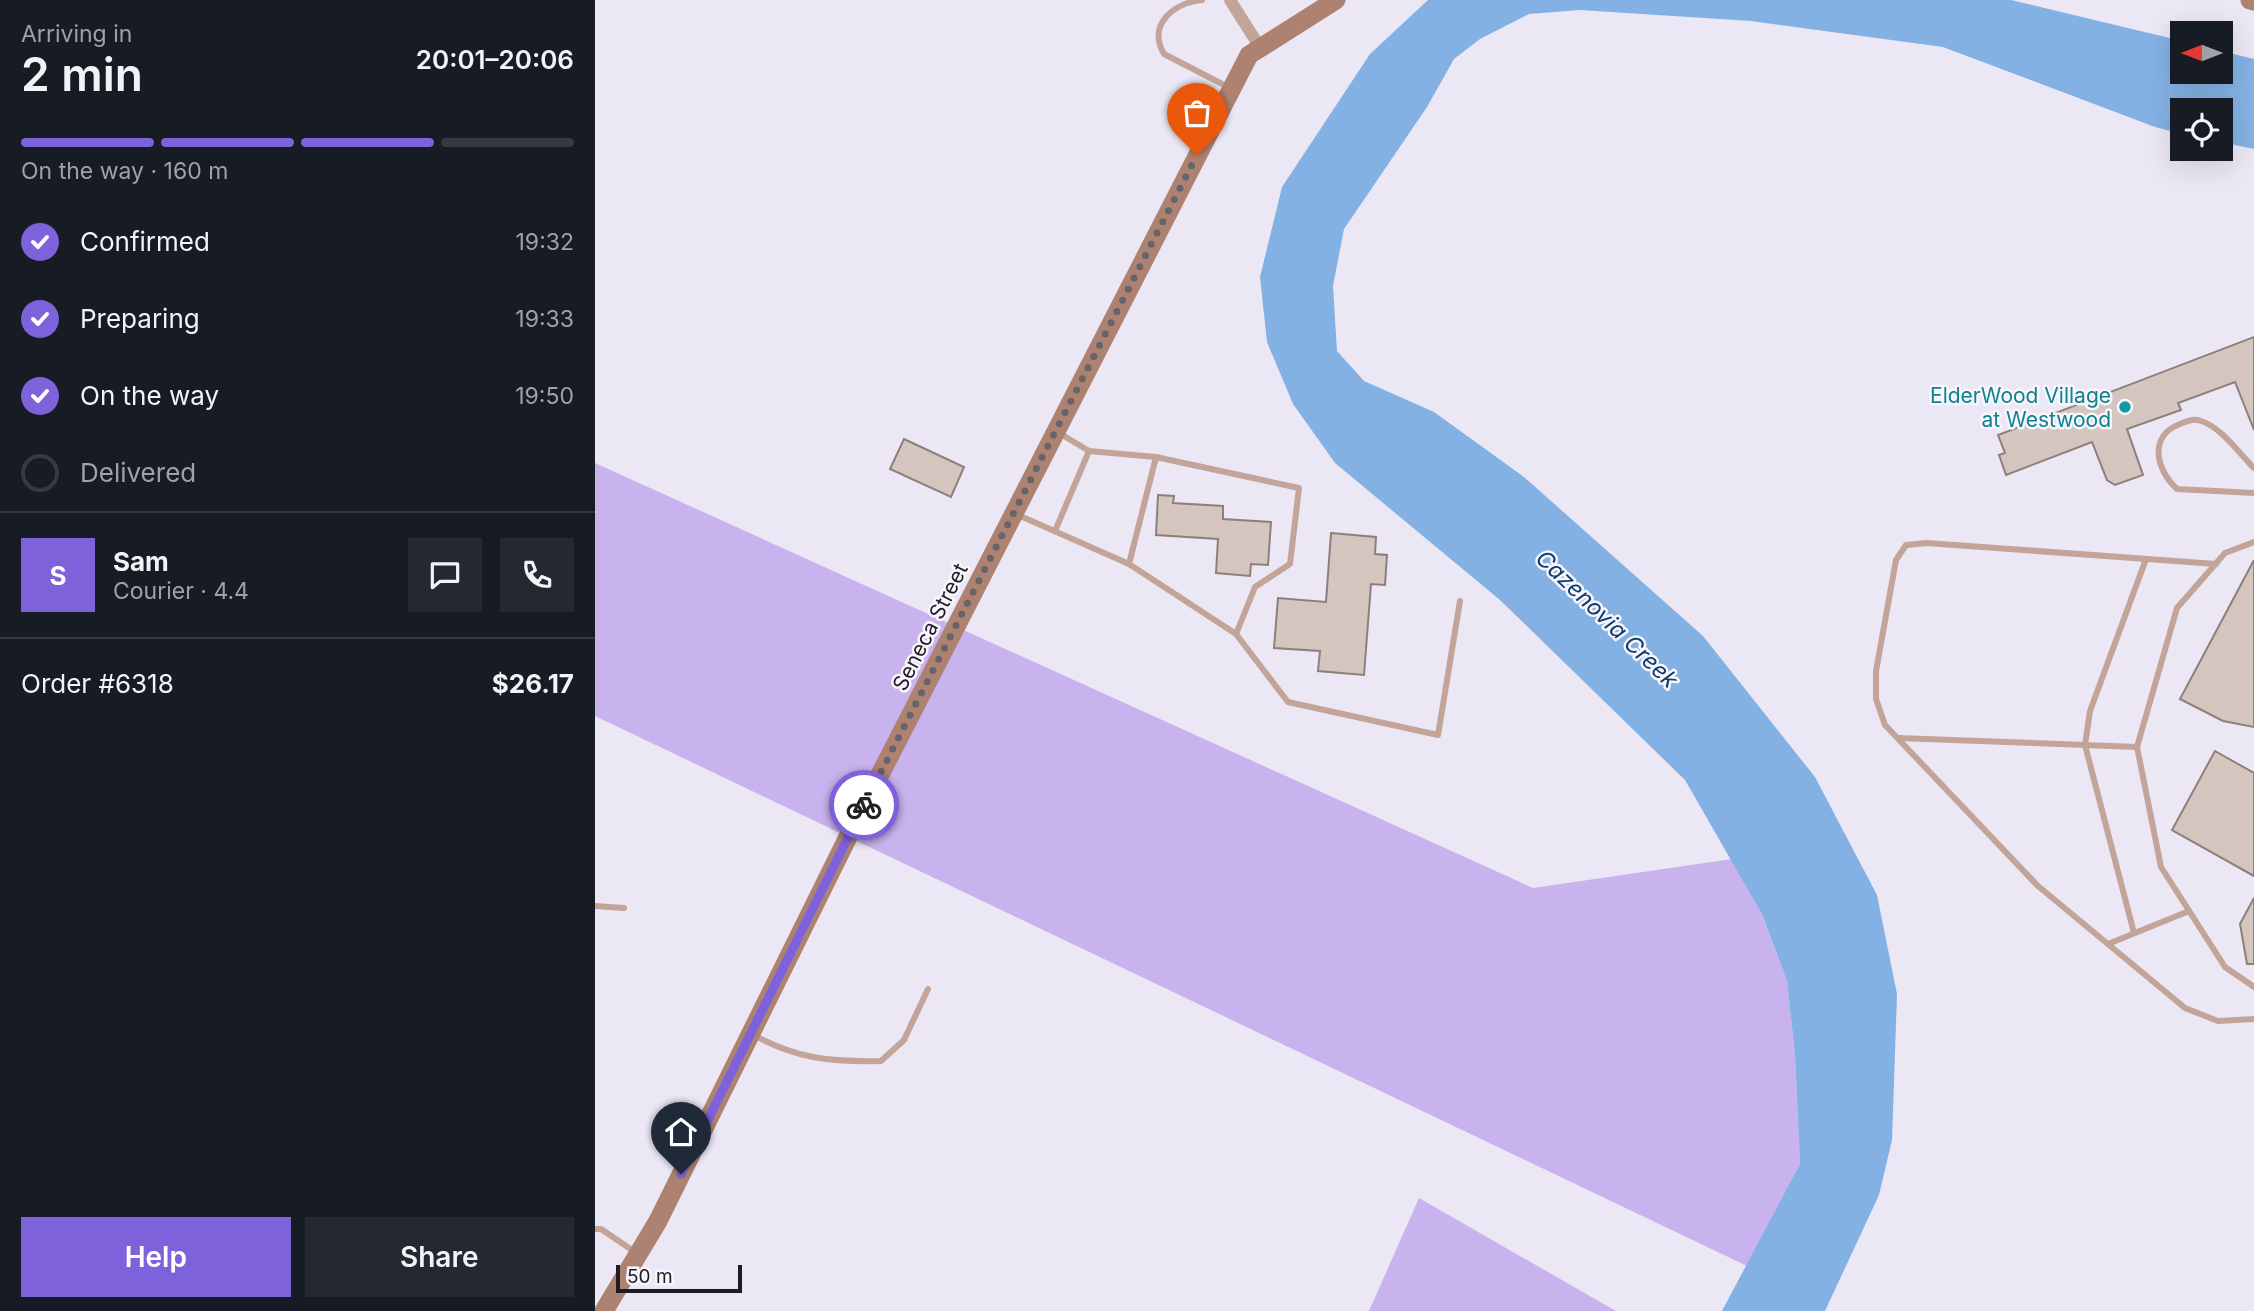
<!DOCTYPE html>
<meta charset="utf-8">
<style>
:root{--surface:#171b24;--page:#242831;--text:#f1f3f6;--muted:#9ea1a6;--line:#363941;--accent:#7d62dc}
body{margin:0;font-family:Inter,sans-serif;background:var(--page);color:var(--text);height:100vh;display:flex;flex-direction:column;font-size:26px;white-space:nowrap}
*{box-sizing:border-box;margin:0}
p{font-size:23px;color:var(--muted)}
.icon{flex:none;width:38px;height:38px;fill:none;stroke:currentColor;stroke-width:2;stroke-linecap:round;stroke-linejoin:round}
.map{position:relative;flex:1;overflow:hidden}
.sheet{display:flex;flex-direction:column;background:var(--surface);width:595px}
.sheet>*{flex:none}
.needle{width:46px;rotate:270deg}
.buttons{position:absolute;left:1575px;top:21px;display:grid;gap:14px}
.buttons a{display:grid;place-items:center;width:63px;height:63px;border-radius:0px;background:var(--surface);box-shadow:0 7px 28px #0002;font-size:35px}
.scale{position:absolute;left:21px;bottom:18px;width:126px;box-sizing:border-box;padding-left:7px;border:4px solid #1e1c21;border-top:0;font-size:19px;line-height:24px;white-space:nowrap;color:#1e1c21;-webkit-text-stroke:5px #f8f5fd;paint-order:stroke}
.pin{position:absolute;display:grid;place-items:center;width:60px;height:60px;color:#fff;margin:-72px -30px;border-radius:50% 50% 50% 0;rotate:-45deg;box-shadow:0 0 7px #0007}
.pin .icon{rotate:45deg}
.courier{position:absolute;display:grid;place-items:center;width:70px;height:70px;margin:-35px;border:5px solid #7d62dc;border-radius:50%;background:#fff;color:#222;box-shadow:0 2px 9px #0007}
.overview em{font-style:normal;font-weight:600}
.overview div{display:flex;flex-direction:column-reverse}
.overview{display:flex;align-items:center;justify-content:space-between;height:119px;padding:0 21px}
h1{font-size:46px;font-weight:600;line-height:52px}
.bar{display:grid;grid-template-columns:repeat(4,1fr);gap:10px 7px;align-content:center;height:84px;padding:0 21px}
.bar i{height:9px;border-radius:5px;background:var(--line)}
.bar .current{background:var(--accent)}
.bar p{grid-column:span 4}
.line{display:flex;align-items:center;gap:18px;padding:0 21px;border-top:2px solid var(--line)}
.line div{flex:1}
.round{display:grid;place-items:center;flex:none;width:74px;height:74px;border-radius:0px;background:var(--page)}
ol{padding:0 21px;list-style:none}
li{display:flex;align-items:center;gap:21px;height:77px}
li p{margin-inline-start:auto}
li .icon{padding:7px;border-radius:50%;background:var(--accent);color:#fff;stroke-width:4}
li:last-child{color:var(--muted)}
li i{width:38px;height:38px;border:4px solid var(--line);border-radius:50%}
.action{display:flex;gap:14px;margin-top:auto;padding:14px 21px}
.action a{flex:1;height:80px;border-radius:0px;background:var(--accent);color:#fff;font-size:28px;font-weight:600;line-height:80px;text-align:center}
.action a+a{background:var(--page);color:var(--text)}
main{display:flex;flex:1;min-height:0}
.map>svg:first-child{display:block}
</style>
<main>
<section class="sheet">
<div class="overview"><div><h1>2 min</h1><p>Arriving in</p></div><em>20:01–20:06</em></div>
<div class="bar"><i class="current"></i><i class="current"></i><i class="current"></i><i></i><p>On the way · 160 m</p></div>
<ol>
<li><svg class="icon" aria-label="check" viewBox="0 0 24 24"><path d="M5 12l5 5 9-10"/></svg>Confirmed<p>19:32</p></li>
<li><svg class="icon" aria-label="check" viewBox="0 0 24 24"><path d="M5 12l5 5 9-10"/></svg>Preparing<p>19:33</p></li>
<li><svg class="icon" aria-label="check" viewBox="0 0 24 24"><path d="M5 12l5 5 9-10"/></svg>On the way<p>19:50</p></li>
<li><i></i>Delivered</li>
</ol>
<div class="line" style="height:126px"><b class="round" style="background:var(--accent);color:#fff">S</b><div><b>Sam</b><p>Courier · 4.4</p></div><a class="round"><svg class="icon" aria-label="chat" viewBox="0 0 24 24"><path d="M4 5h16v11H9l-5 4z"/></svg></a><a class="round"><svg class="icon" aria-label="phone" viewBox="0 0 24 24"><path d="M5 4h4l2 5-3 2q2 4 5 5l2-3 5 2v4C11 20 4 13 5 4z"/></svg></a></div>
<div class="line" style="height:91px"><div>Order #6318</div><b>$26.17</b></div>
<div class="action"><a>Help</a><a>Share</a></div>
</section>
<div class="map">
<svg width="1659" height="1311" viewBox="0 0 1659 1311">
<rect width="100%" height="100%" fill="#ebe7f4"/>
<!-- green -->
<g fill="#c9b3ee">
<polygon points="0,463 938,888 1137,859 1167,914 1192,981 1200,1056 1205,1164 1152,1266 0,716"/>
<polygon points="824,1198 1021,1311 774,1311"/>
</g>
<!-- water -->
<polygon fill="#84b1e3" points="833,0 1416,0 1587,41 1587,72 1626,72 1626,51 1659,59 1659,149 1626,142 1626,110 1587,110 1587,134 1560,127 1348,47 1156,21 985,10 934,14 885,39 859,59 832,107 749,229 738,286 742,351 769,381 839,412 929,477 1108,636 1220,777 1282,895 1302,994 1297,1140 1284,1195 1230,1311 1127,1311 1205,1164 1200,1056 1192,981 1167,914 1090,780 905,600 740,463 698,404 672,342 665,277 687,187 775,54"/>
<!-- building -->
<g fill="#d4c5bf" stroke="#8d7f7a" stroke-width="2">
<polygon points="1659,337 1659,430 1640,382 1583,403 1586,410 1532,429 1548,475 1520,485 1512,480 1497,442 1411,475 1404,455 1410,453 1403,435"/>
<polygon points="309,439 369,467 356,497 295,469"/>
<polygon points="563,495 579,496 578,503 628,506 628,519 676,522 673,565 656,564 655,576 621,573 623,539 561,535"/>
<polygon points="736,533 781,537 780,554 792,555 790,585 776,584 769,675 723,671 725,651 679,648 683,598 731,602"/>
<polygon points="1659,560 1659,727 1628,721 1585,699"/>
<polygon points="1620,751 1659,773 1659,876 1577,830"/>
<polygon points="1659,898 1659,964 1652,964 1645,924"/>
</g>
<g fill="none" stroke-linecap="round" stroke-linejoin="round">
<!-- lane -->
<g stroke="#c2a498" stroke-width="6">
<path d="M607 0C578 3 552 25 569 54L635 88"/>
<polyline points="464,433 494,451 561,457 704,488 695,564 660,587 641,634"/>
<path d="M1659 468C1644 453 1626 427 1606 421 1599 418 1593 421 1585 424 1553 436 1561 470 1582 489L1659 493"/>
<polyline points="423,515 534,564 641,634 693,702 843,735 865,601"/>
<polyline points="460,531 494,451"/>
<polyline points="1659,542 1630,553 1582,608 1542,747 1566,867 1630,967 1659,987"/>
<polyline points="534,564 561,457"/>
<polyline points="1621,564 1332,543 1311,545 1301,560 1281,671 1281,699 1290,725 1443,886 1590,1008 1623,1021 1659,1019"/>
<polyline points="1303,738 1542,747"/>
<polyline points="0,906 29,908"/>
<polyline points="1539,933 1490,745 1495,711 1551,559"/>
<polyline points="1513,944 1594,911"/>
<path d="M157 1034C201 1059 236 1062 286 1061L309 1040 333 989"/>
<polyline points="0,1229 6,1229 40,1252"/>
</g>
<!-- street -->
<polyline stroke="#c2a498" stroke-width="12" points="635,0 666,49"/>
<!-- secondary -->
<g stroke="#ad8270" stroke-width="19">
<polyline points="1655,0 1659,1"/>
<polyline points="9,1311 63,1221 252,839 654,55 741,0"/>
</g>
</g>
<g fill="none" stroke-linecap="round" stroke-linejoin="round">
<!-- done -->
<polyline stroke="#66636b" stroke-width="7" stroke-dasharray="0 12.6" points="269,805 602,155"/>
<!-- route -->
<polyline stroke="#7d62dc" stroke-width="9" points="86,1174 269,805"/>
</g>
<!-- markers -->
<circle fill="#0f9aa8" stroke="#f8f5fd" stroke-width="2.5" cx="1530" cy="407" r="7"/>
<g text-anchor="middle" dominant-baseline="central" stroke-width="5" stroke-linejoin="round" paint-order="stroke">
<!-- culture labels -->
<g font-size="21" fill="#0d838f" stroke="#f8f5fd" text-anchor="end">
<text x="1516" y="395">ElderWood Village<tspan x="1516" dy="24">at Westwood</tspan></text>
</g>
<!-- street labels -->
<g font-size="21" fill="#1e1c21" stroke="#f8f5fd">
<text transform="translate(335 627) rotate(-63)">Seneca Street</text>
</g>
<!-- water labels -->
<g font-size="23" font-style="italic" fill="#0d3d6b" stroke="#f8f5fd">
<text transform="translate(1012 619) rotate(44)">Cazenovia Creek</text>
</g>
</g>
</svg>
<div class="buttons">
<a><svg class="needle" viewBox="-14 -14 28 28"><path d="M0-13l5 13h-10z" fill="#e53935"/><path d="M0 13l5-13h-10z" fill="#9ea1a6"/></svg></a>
<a><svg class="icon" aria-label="locate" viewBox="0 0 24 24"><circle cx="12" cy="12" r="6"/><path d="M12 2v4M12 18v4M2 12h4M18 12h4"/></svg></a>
</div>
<div class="scale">50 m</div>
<div class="pin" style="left:602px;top:155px;background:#ea580c"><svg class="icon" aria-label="bag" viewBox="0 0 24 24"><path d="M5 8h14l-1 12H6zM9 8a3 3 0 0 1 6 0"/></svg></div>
<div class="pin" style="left:86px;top:1174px;background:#1f2937"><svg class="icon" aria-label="home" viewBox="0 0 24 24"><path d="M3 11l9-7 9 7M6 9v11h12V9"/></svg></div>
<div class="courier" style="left:269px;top:805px"><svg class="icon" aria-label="bike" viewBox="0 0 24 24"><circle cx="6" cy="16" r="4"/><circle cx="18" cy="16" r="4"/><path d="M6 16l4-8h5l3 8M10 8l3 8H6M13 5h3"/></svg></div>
</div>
</main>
